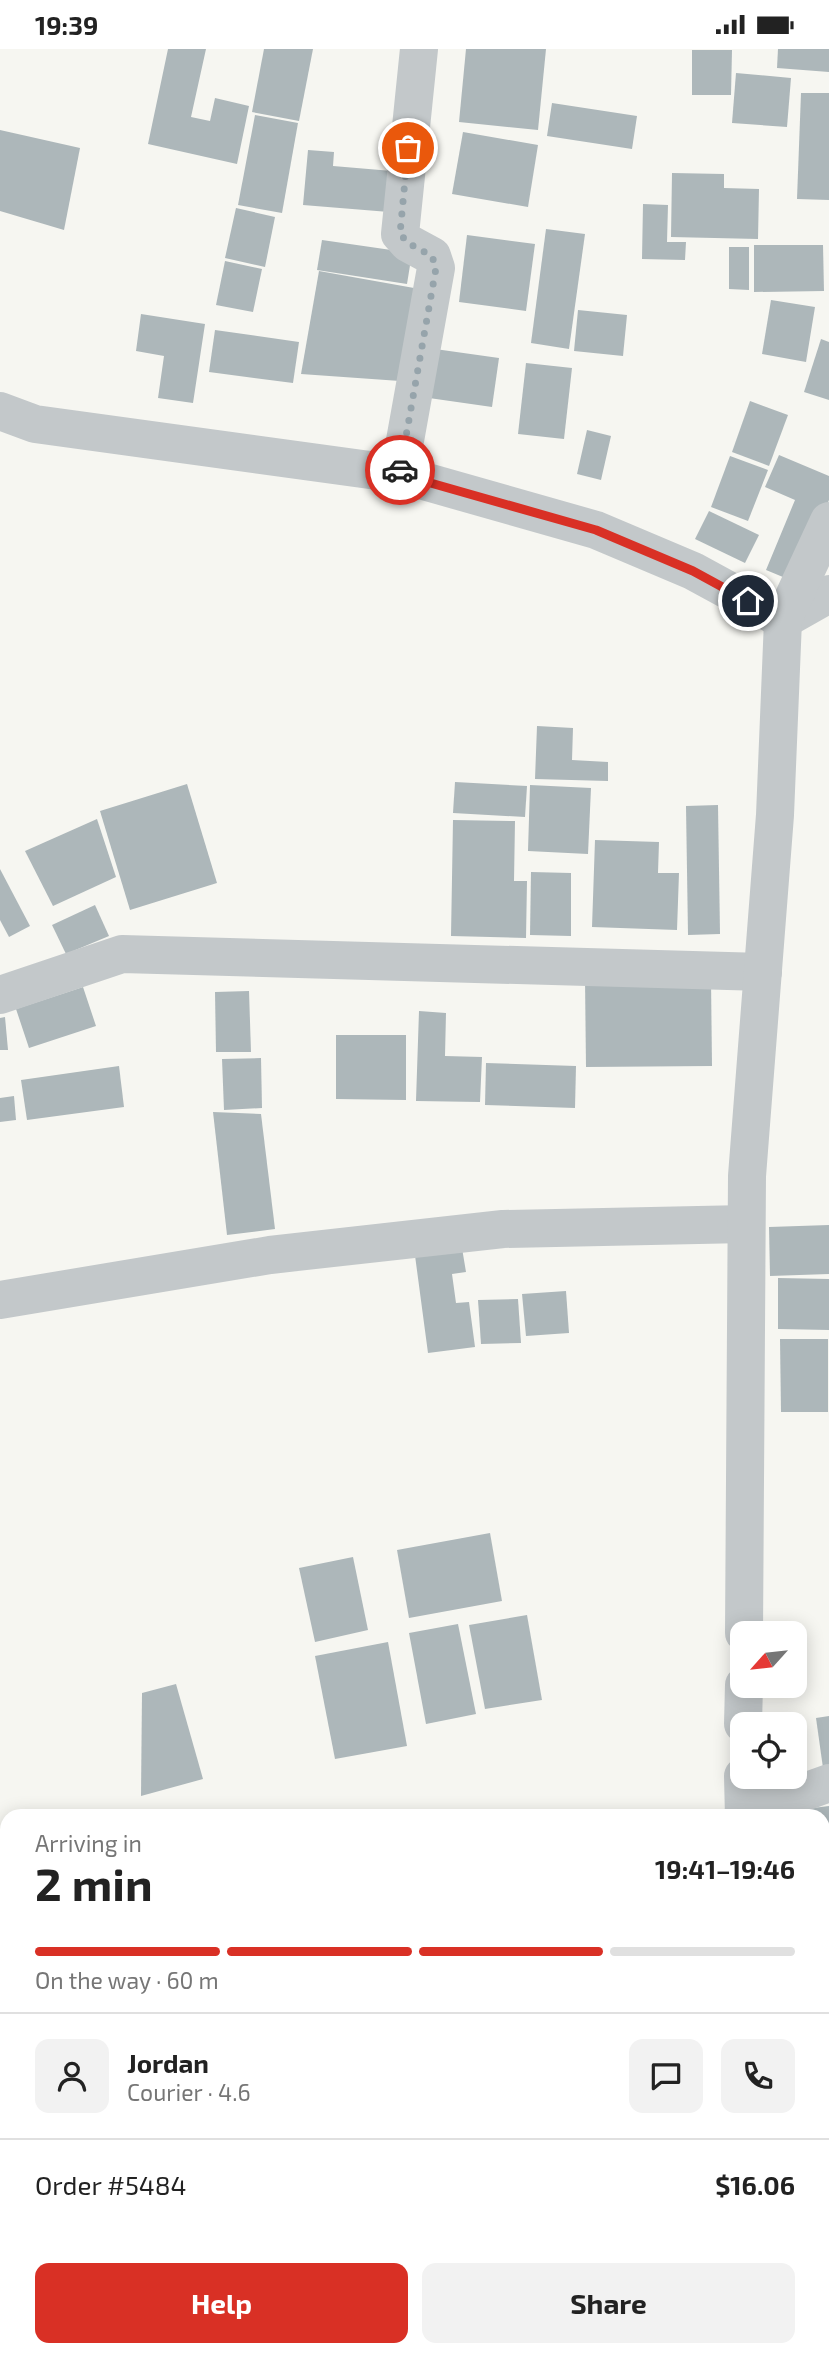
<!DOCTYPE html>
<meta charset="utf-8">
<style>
:root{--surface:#fff;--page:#f2f2f2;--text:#222;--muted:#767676;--line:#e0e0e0;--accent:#d93025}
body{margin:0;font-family:"Exo 2",sans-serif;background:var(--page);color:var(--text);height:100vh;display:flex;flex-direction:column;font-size:26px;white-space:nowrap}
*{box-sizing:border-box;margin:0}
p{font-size:23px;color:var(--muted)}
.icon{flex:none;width:38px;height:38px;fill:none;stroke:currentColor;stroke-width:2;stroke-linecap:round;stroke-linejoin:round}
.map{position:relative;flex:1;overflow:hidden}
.sheet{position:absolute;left:0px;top:1760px;width:830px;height:548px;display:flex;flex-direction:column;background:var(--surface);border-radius:21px 21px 0 0;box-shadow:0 4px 18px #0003}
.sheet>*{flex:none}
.needle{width:46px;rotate:243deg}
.tools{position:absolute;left:730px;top:1572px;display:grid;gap:14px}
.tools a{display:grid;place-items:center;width:77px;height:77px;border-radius:14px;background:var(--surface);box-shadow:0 4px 18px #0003;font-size:35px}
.pin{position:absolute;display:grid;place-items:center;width:60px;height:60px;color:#fff;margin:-30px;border:4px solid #fff;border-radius:50%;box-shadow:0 2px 7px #0007}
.courier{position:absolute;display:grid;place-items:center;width:70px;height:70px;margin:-35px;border:5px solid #d93025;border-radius:50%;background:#fff;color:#222;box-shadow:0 2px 9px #0007}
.summary em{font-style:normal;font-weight:700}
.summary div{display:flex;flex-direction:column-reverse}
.summary{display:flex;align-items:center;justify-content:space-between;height:119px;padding:0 35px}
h1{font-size:46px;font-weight:700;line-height:52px}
.bar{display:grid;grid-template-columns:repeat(4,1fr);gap:10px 7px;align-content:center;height:84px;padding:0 35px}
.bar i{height:9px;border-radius:5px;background:var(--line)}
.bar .active{background:var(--accent)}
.bar p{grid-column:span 4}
.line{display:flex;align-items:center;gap:18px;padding:0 35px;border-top:2px solid var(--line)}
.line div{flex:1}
.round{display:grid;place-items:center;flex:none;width:74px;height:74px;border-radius:14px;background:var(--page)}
.button{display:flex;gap:14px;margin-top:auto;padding:14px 35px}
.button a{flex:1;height:80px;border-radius:14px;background:var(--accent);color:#fff;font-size:28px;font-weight:700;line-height:80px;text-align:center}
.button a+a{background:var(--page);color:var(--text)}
.status{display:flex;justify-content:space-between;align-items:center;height:49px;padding:0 35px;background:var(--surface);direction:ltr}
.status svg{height:19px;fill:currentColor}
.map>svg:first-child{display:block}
</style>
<div class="status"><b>19:39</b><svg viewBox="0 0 49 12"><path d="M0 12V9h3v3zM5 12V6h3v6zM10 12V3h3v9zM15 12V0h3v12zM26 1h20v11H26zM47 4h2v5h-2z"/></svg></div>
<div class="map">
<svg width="829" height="2307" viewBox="0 0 829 2307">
<rect width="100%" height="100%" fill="#f6f6f1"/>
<!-- building -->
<g fill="#adb7ba">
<polygon points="168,0 206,0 191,68 210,72 215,49 249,57 237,115 148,95"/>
<polygon points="264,0 313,0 299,72 252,63"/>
<polygon points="466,0 546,0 538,81 459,73"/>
<polygon points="778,0 829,0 829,23 777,19"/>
<polygon points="692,1 732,1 731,46 692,46"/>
<polygon points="736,24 791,29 787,78 732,74"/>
<polygon points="801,44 829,44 829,151 797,150"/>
<polygon points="552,54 637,67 632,100 547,87"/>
<polygon points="255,66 298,74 282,164 238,156"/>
<polygon points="0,81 80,99 64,181 0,162"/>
<polygon points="463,83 538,96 528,158 452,145"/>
<polygon points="308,101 334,103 333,117 392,122 389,163 303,156"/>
<polygon points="672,124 724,125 724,139 759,140 758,190 671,188"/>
<polygon points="643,155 668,156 667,193 686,193 685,211 642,210"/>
<polygon points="236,159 275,168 265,218 225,209"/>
<polygon points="546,180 585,185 569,300 531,294"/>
<polygon points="467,186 535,195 526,262 459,253"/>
<polygon points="322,191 412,204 407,235 317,221"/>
<polygon points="754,196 823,196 824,242 754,243"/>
<polygon points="729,198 749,198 749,241 729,240"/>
<polygon points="225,212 262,220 253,263 216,256"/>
<polygon points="319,222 414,239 400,332 301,325"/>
<polygon points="771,251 815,258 806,313 762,305"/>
<polygon points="578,261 627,266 623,307 574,302"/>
<polygon points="141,265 205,275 193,354 158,349 164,307 136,302"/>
<polygon points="215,281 299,293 293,334 209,323"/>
<polygon points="821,290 829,293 829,351 804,343"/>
<polygon points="435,300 499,309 492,358 429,349"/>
<polygon points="526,314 572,319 564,390 518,385"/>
<polygon points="750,352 788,366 769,417 732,403"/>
<polygon points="587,381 611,387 601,431 577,425"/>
<polygon points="779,406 829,427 829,451 795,533 766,521 795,451 765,438"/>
<polygon points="730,407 768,421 748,472 711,458"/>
<polygon points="709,462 759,486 745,514 695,490"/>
<polygon points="537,677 573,679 572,711 608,713 608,732 535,730"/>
<polygon points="455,733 527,737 525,768 453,764"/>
<polygon points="187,735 217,834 130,861 100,762"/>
<polygon points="530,736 591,739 588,805 528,802"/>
<polygon points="718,756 720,885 688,886 686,757"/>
<polygon points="97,770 116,828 53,857 25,802"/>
<polygon points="453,771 515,772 514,832 527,832 526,889 451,887"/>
<polygon points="595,791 659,793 658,824 679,824 677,881 592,878"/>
<polygon points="0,820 30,877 9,888 0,871"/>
<polygon points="531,823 571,824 571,887 530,886"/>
<polygon points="95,856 109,887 66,905 52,876"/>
<polygon points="585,930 711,930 712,1017 586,1018"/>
<polygon points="83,938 96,977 29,999 16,960"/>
<polygon points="249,942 251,1003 216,1003 215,943"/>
<polygon points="419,962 446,964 445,1007 482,1008 480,1053 416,1052"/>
<polygon points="5,968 8,1001 0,1001 0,969"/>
<polygon points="336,986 406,986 406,1051 336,1050"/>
<polygon points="261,1009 262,1059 224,1061 222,1010"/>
<polygon points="486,1014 576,1017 575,1059 485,1056"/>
<polygon points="119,1017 124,1058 27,1071 21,1031"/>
<polygon points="14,1047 16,1071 0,1073 0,1049"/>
<polygon points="213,1063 261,1065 275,1180 227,1186"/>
<polygon points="829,1176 829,1225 770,1227 769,1178"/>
<polygon points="461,1193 466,1223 452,1225 456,1254 469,1253 475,1298 428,1304 414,1199"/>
<polygon points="778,1229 829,1230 829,1281 778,1280"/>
<polygon points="566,1242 569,1284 526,1287 522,1245"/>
<polygon points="518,1250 521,1294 481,1295 478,1251"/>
<polygon points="780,1290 828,1290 828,1363 781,1363"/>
<polygon points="490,1484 502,1552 409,1569 397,1501"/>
<polygon points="353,1508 368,1581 315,1593 299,1519"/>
<polygon points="527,1566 542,1651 485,1660 469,1576"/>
<polygon points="458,1575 476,1665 426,1675 409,1584"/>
<polygon points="388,1593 407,1697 335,1710 315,1607"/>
<polygon points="176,1635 203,1730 141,1747 142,1644"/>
<polygon points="829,1667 829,1718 823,1719 816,1669"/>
<polygon points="829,1757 829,1833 822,1834 822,1768 781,1768 781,1763"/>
<polygon points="330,2301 402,2301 404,2307 332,2307"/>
</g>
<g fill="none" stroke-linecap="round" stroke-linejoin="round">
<!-- street -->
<g stroke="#c3c8ca" stroke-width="38">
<polyline points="0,362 35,375 399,425 596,481 693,522 783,571"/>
<polyline points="399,425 436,219 432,207 408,194 400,185 419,0"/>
<polyline points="783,571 829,545"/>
<polyline points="0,946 122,905 763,923"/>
<polyline points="0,1251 270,1206 503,1180 746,1175"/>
<polyline points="744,1584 747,1127 775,766 783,571 829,472"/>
<polyline points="743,1675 744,1636"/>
<polyline points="743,1727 744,1768"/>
<polyline points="743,1765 829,1734"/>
<polyline points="822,1943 829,1958"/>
</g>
</g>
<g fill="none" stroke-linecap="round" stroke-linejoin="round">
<!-- done -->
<polyline stroke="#96a4ab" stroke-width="7" stroke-dasharray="0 12.6" points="400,421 436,219 432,207 408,194 400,185 408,99"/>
<!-- route -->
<polyline stroke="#d93025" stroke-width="9" points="400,421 399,425 596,481 693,522 748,552"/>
</g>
</svg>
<div class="tools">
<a><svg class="needle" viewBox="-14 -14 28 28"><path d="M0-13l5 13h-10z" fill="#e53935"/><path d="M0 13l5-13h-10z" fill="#767676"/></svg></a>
<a><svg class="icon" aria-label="locate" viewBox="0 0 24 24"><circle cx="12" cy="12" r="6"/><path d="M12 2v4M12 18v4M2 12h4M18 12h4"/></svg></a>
</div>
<div class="pin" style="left:408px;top:99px;background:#ea580c"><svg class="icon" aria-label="bag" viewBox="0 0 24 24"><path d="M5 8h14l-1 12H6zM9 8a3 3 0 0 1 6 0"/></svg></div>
<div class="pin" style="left:748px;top:552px;background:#1f2937"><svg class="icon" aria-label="home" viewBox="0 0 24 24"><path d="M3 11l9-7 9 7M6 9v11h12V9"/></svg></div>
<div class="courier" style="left:400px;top:421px"><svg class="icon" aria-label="car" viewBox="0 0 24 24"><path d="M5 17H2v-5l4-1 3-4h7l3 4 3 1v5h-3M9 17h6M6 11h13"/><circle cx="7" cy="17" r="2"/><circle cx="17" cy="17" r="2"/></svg></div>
<section class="sheet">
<div class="summary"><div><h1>2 min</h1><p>Arriving in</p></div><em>19:41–19:46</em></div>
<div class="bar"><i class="active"></i><i class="active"></i><i class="active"></i><i></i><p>On the way · 60 m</p></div>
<div class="line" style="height:126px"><a class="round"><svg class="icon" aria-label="person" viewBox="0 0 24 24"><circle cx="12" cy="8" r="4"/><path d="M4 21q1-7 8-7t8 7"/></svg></a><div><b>Jordan</b><p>Courier · 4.6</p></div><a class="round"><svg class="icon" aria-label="chat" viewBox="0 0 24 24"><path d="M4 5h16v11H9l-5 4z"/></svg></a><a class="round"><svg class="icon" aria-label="phone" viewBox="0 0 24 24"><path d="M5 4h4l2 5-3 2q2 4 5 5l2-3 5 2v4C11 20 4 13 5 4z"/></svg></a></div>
<div class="line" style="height:91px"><div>Order #5484</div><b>$16.06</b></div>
<div class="button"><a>Help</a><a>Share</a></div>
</section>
</div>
